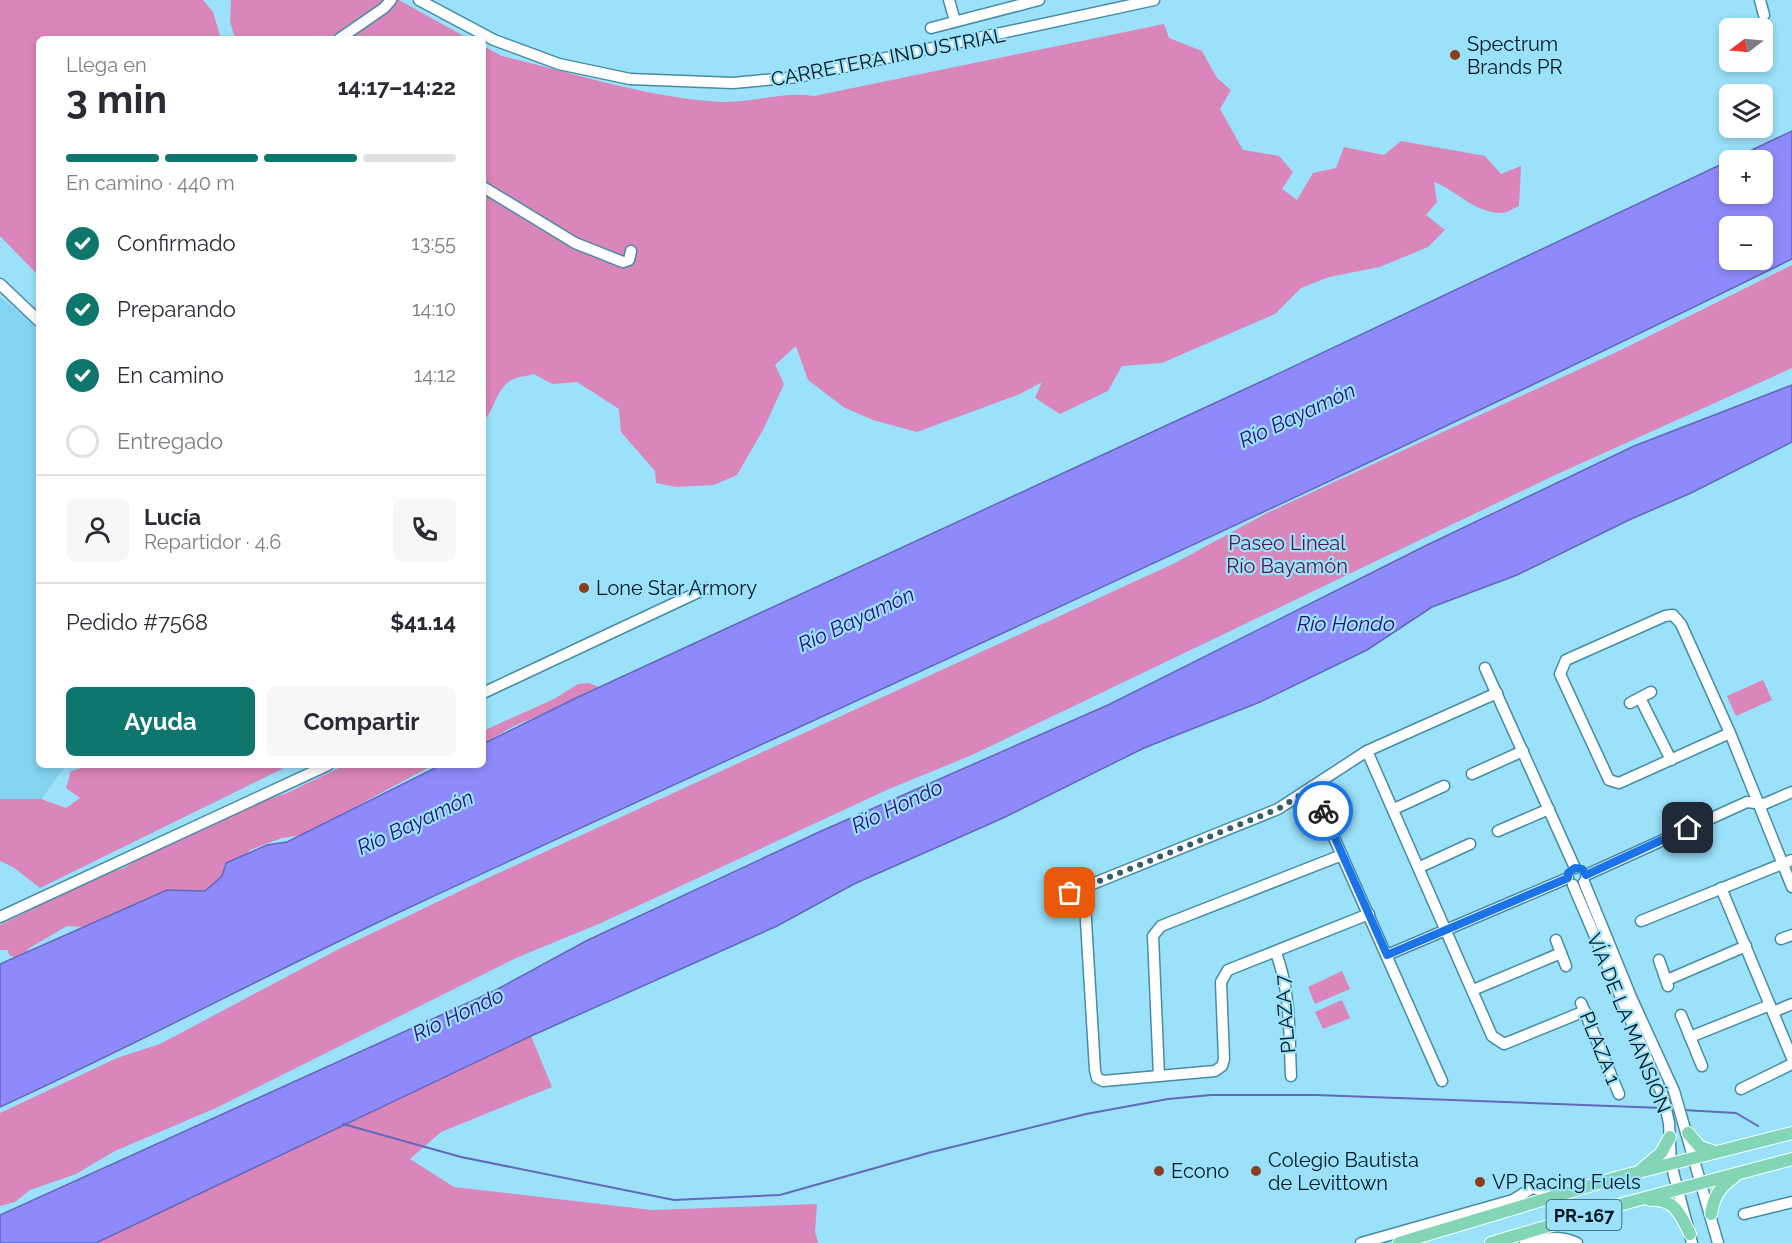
<!DOCTYPE html>
<html lang="es">
<meta charset="utf-8">
<style>
:root{--surface:#fff;--page:#f7f7f7;--text:#2b2b33;--muted:#7c7c81;--line:#e1e1e2;--accent:#0f766e}
body{margin:0;font-family:Raleway,sans-serif;background:var(--page);color:var(--text);height:100vh;display:flex;flex-direction:column;font-size:22px;white-space:nowrap}
*{box-sizing:border-box;margin:0}
p{font-size:20px;color:var(--muted)}
.icon{flex:none;width:33px;height:33px;fill:none;stroke:currentColor;stroke-width:2;stroke-linecap:round;stroke-linejoin:round}
.map{position:relative;flex:1;overflow:hidden}
.details{position:absolute;left:36px;top:36px;width:450px;height:732px;display:flex;flex-direction:column;background:var(--surface);border-radius:9px;box-shadow:0 3px 9px #0003}
.details>*{flex:none}
.needle{width:39px;rotate:254deg}
.tools{position:absolute;left:1719px;top:18px;display:grid;gap:12px}
.tools a{display:grid;place-items:center;width:54px;height:54px;border-radius:9px;background:var(--surface);box-shadow:0 3px 9px #0003;font-size:30px}
.pin{position:absolute;display:grid;place-items:center;width:51px;height:51px;color:#fff;margin:-26px;border-radius:12px;box-shadow:0 3px 9px #0006}
.courier{position:absolute;display:grid;place-items:center;width:60px;height:60px;margin:-30px;border:4px solid #1a73e8;border-radius:50%;background:#fff;color:#222;box-shadow:0 2px 8px #0007}
.overview em{font-style:normal;font-weight:700}
.overview div{display:flex;flex-direction:column-reverse}
.overview{display:flex;align-items:center;justify-content:space-between;height:102px;padding:0 30px}
h1{font-size:39px;font-weight:700;line-height:45px}
.bar{display:grid;grid-template-columns:repeat(4,1fr);gap:9px 6px;align-content:center;height:72px;padding:0 30px}
.bar i{height:8px;border-radius:4px;background:var(--line)}
.bar .active{background:var(--accent)}
.bar p{grid-column:span 4}
.line{display:flex;align-items:center;gap:15px;padding:0 30px;border-top:2px solid var(--line)}
.line div{flex:1}
.round{display:grid;place-items:center;flex:none;width:63px;height:63px;border-radius:9px;background:var(--page)}
ol{padding:0 30px;list-style:none}
li{display:flex;align-items:center;gap:18px;height:66px}
li p{margin-inline-start:auto}
li .icon{padding:6px;border-radius:50%;background:var(--accent);color:#fff;stroke-width:4}
li:last-child{color:var(--muted)}
li i{width:33px;height:33px;border:3px solid var(--line);border-radius:50%}
.button{display:flex;gap:12px;margin-top:auto;padding:12px 30px}
.button a{flex:1;height:69px;border-radius:9px;background:var(--accent);color:#fff;font-size:24px;font-weight:700;line-height:69px;text-align:center}
.button a+a{background:var(--page);color:var(--text)}
.map>svg:first-child{display:block}
</style>
<div class="map">
<svg width="1792" height="1243" viewBox="0 0 1792 1243">
<rect width="100%" height="100%" fill="#9be1fa"/>
<!-- built -->
<polygon fill="#84d3f0" points="0,297 39,327 39,765 66,765 41,799 0,799"/>
<!-- green -->
<g fill="#db86ba">
<polygon points="0,0 203,0 213,12 221,39 39,39 39,276 0,236"/>
<polygon points="231,0 399,0 469,39 235,39 230,21"/>
<path d="M1164 24 1169 38 1202 51 1217 78 1231 90 1220 109 1243 150 1279 156 1293 172 1282 189 1297 200 1313 173 1336 168 1344 147 1384 155 1401 141 1485 156 1501 174 1521 166 1519 206C1514 208 1507 213 1502 213 1476 214 1456 190 1434 182L1437 202 1426 215 1445 230 1428 247 1380 267 1329 277 1301 288 1275 314 1162 363 1122 366 1108 391 1060 414 1035 398 1042 382 1020 394 917 432 873 420 845 408 808 380 796 346 775 365 784 384 764 428 737 475 714 485 677 487 656 483 655 471 621 432 619 409 577 382 552 384 534 374C527 376 515 377 510 381 496 390 495 409 483 422V46L502 56C574 73 648 98 722 102 753 103 783 91 814 96Z"/>
<polygon points="1792,265 1792,368 1553,476 972,755 889,789 601,923 516,958 216,1108 115,1151 76,1174 30,1190 15,1202 0,1206 0,1113 117,1058 160,1044 339,949 477,883 1175,563 1267,513 1621,350"/>
<polygon points="1763,680 1772,700 1736,716 1727,696"/>
<polygon points="588,683 597,686 598,691 514,726 483,744 483,731 554,699 578,684"/>
<polygon points="93,765 290,765 40,888 13,867 0,861 0,799 41,799 66,808 80,798 66,788 71,771"/>
<polygon points="345,765 433,765 303,835 282,838 250,850 217,888 106,917 82,927 67,926 28,949 26,955 17,958 9,955 8,950 0,950 0,925 100,876 124,868 150,851 198,832 254,804 287,793"/>
<polygon points="1342,971 1350,989 1315,1004 1308,987"/>
<polygon points="1342,1000 1350,1018 1323,1029 1315,1012"/>
<polygon points="531,1036 552,1087 441,1132 410,1159 454,1187 652,1210 817,1204 815,1232 818,1243 96,1243"/>
</g>
<!-- water -->
<g fill="#8e8afc" stroke="#6368ba" stroke-width="1.5" fill-rule="evenodd">
<path d="M1792 131V259C1339 482 879 689 421 902 279 968 142 1042 0 1107V964L167 890 205 891 222 876 226 863 267 845 287 842 441 765H483V744L576 698 1269 378ZM1762 160V194H1730V160ZM1730 226H1762V260H1730Z"/>
<polygon points="1792,385 1792,442 1691,493 1629,520 1517,575 1432,607 1367,650 1260,702 1144,748 1003,818 854,884 777,926 531,1036 96,1243 0,1243 0,1215 494,991 586,941 819,832 1108,705 1425,546 1634,446"/>
</g>
<g fill="none" stroke-linecap="round" stroke-linejoin="round">
<!-- stream -->
<g stroke="#6368ba" stroke-width="2">
<polyline points="1683,1110 1736,1113 1758,1126"/>
<polyline points="343,1124 461,1157 674,1200 780,1195 928,1153 1086,1114 1168,1099 1211,1095 1316,1095 1663,1108"/>
</g>
<defs>
<g id="minor">
<polyline points="419,0 494,40 559,64 630,79 733,83 798,77 1154,0"/>
<polyline points="949,0 955,21"/>
<polyline points="1760,0 1764,15"/>
<polyline points="931,28 1039,0"/>
<polyline points="339,39 384,8 391,0"/>
<polyline points="483,187 575,243 623,262 629,260 631,251"/>
<polyline points="0,284 39,321"/>
<polyline points="1485,668 1575,868"/>
<polyline points="483,693 707,588"/>
<polyline points="1640,698 1671,760"/>
<polyline points="1630,703 1651,692"/>
<polyline points="1730,733 1619,783 1609,780 1560,674 1566,660 1665,616 1673,615 1681,624 1730,733 1792,887"/>
<polyline points="1367,751 1492,1036 1504,1044 1585,1011"/>
<polyline points="1472,774 1523,751"/>
<polyline points="1312,788 1442,1081"/>
<polyline points="1394,809 1444,786"/>
<polyline points="1498,831 1549,809"/>
<polyline points="1420,867 1470,844"/>
<polyline points="1586,875 1747,802 1764,804 1792,792"/>
<polyline points="1584,882 1631,997 1674,1091 1718,1243"/>
<polyline points="1573,885 1663,1096 1669,1123 1671,1164 1692,1243"/>
<polyline points="1084,888 1095,1070 1097,1078 1103,1081 1215,1071 1222,1066 1224,1059 1221,982 1228,970 1369,914"/>
<polyline points="1721,888 1792,1058"/>
<polyline points="1055,899 1278,809 1367,751 1497,693"/>
<polyline points="0,917 328,765"/>
<polyline points="1641,921 1792,860"/>
<polyline points="1781,939 1792,935"/>
<polyline points="1556,940 1566,966"/>
<path d="M1276 953C1291 992 1289 1035 1291 1076"/>
<polyline points="1387,955 1568,878"/>
<polyline points="1659,960 1668,986"/>
<polyline points="1667,980 1746,946"/>
<polyline points="1473,990 1561,953"/>
<polyline points="1581,1003 1619,1094"/>
<polyline points="1773,1012 1792,1004"/>
<polyline points="1681,1015 1702,1066"/>
<polyline points="1690,1037 1770,1005"/>
<polyline points="1159,1076 1153,936 1161,926 1342,855"/>
<polyline points="1741,1089 1792,1064"/>
<polyline points="1744,1214 1792,1202"/>
<polyline points="1361,1243 1513,1200 1532,1188 1560,1194"/>
<path d="M1525 1243C1543 1238 1559 1235 1577 1243"/>
</g>
<g id="major">
<polyline points="1688,1133 1700,1147 1715,1152"/>
<polyline points="1642,1169 1661,1153 1670,1137"/>
<path d="M1650 1200C1674 1198 1681 1215 1690 1234"/>
<path d="M1711 1214C1714 1196 1719 1188 1734 1177"/>
<polyline points="1399,1243 1619,1177 1792,1133"/>
<polyline points="1491,1243 1626,1203 1792,1159"/>
</g>
</defs>
<!-- minor casing -->
<use href="#minor" stroke="#478ca4" stroke-width="13"/>
<!-- major casing -->
<use href="#major" stroke="#fff" stroke-width="14"/>
<!-- minor -->
<use href="#minor" stroke="#fff" stroke-width="10"/>
<!-- major -->
<use href="#major" stroke="#82d6b6" stroke-width="12"/>
</g>
<g fill="none" stroke-linecap="round" stroke-linejoin="round">
<!-- done -->
<polyline stroke="#365e6c" stroke-width="6" stroke-dasharray="0 10.8" points="1070,893 1278,809 1312,788 1323,811"/>
<!-- route -->
<polyline stroke="#1a73e8" stroke-width="8" points="1323,811 1387,955 1568,878 1568,873 1575,868 1582,869 1586,875 1688,828"/>
</g>
<!-- markers -->
<g fill="#884020" stroke="#9be1fa" stroke-width="2">
<circle cx="1455" cy="55" r="6"/>
<circle cx="584" cy="588" r="6"/>
<circle cx="1159" cy="1171" r="6"/>
<circle cx="1256" cy="1171" r="6"/>
<circle cx="1480" cy="1182" r="6"/>
</g>
<g text-anchor="middle" dominant-baseline="central" stroke-width="4.5" stroke-linejoin="round" paint-order="stroke">
<!-- shield labels -->
<rect fill="#9be1fa" stroke="#2e5461" stroke-width="1.5" x="1546.5" y="1200" width="75" height="30" rx="4.5"/>
<g font-size="18" font-weight="bold" fill="#001720">
<text x="1584" y="1215">PR-167</text>
</g>
<!-- poi labels -->
<g font-size="20" fill="#001720" stroke="#9be1fa" text-anchor="start">
<text x="1467" y="44">Spectrum<tspan x="1467" dy="23">Brands PR</tspan></text>
<text x="596" y="588">Lone Star Armory</text>
<text x="1268" y="1160">Colegio Bautista<tspan x="1268" dy="23">de Levittown</tspan></text>
<text x="1171" y="1171">Econo</text>
<text x="1492" y="1182">VP Racing Fuels</text>
</g>
<!-- street labels -->
<g font-size="20" fill="#001720" stroke="#9be1fa">
<text transform="translate(888 57) rotate(-11)">CARRETERA INDUSTRIAL</text>
<text transform="translate(1285 1014) rotate(-95)">PLAZA 7</text>
<text transform="translate(1629 1023) rotate(68)">VÍA DE LA MANSIÓN</text>
<text transform="translate(1600 1048) rotate(68)">PLAZA 1</text>
</g>
<!-- park labels -->
<g font-size="20" fill="#5a1345" stroke="#9be1fa">
<text x="1287" y="543">Paseo Lineal<tspan x="1287" dy="23">Río Bayamón</tspan></text>
</g>
<!-- water labels -->
<g font-size="21" font-style="italic" fill="#290e75" stroke="#9be1fa">
<text transform="translate(1297 415) rotate(-25)">Río Bayamón</text>
<text transform="translate(856 619) rotate(-25)">Río Bayamón</text>
<text x="1346" y="623">Río Hondo</text>
<text transform="translate(897 806) rotate(-25)">Río Hondo</text>
<text transform="translate(415 822) rotate(-25)">Río Bayamón</text>
<text transform="translate(458 1014) rotate(-25)">Río Hondo</text>
</g>
</g>
</svg>
<div class="tools">
<a><svg class="needle" viewBox="-14 -14 28 28"><path d="M0-13l5 13h-10z" fill="#e53935"/><path d="M0 13l5-13h-10z" fill="#7c7c81"/></svg></a>
<a><svg class="icon" aria-label="layers" viewBox="0 0 24 24"><path d="M12 4l9 5-9 5-9-5zM3 14l9 5 9-5"/></svg></a>
<a>+</a>
<a>−</a>
</div>
<div class="pin" style="left:1070px;top:893px;background:#ea580c"><svg class="icon" aria-label="bag" viewBox="0 0 24 24"><path d="M5 8h14l-1 12H6zM9 8a3 3 0 0 1 6 0"/></svg></div>
<div class="pin" style="left:1688px;top:828px;background:#1f2937"><svg class="icon" aria-label="home" viewBox="0 0 24 24"><path d="M3 11l9-7 9 7M6 9v11h12V9"/></svg></div>
<div class="courier" style="left:1323px;top:811px"><svg class="icon" aria-label="bike" viewBox="0 0 24 24"><circle cx="6" cy="16" r="4"/><circle cx="18" cy="16" r="4"/><path d="M6 16l4-8h5l3 8M10 8l3 8H6M13 5h3"/></svg></div>
<section class="details">
<div class="overview"><div><h1>3 min</h1><p>Llega en</p></div><em>14:17–14:22</em></div>
<div class="bar"><i class="active"></i><i class="active"></i><i class="active"></i><i></i><p>En camino · 440 m</p></div>
<ol>
<li><svg class="icon" aria-label="check" viewBox="0 0 24 24"><path d="M5 12l5 5 9-10"/></svg>Confirmado<p>13:55</p></li>
<li><svg class="icon" aria-label="check" viewBox="0 0 24 24"><path d="M5 12l5 5 9-10"/></svg>Preparando<p>14:10</p></li>
<li><svg class="icon" aria-label="check" viewBox="0 0 24 24"><path d="M5 12l5 5 9-10"/></svg>En camino<p>14:12</p></li>
<li><i></i>Entregado</li>
</ol>
<div class="line" style="height:108px"><a class="round"><svg class="icon" aria-label="person" viewBox="0 0 24 24"><circle cx="12" cy="8" r="4"/><path d="M4 21q1-7 8-7t8 7"/></svg></a><div><b>Lucía</b><p>Repartidor · 4.6</p></div><a class="round"><svg class="icon" aria-label="phone" viewBox="0 0 24 24"><path d="M5 4h4l2 5-3 2q2 4 5 5l2-3 5 2v4C11 20 4 13 5 4z"/></svg></a></div>
<div class="line" style="height:78px"><div>Pedido #7568</div><b>$41.14</b></div>
<div class="button"><a>Ayuda</a><a>Compartir</a></div>
</section>
</div>
